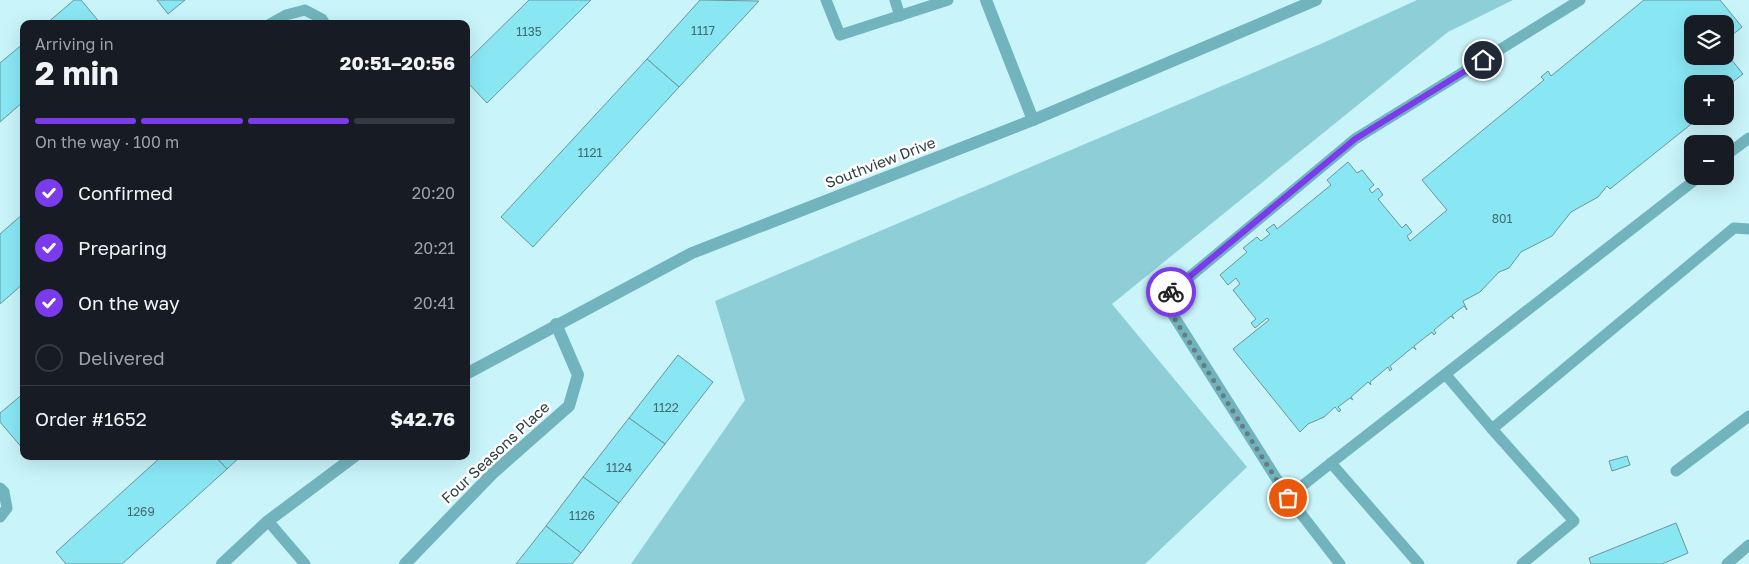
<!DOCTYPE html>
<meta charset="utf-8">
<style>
:root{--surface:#171b24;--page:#20242c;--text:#f1f3f6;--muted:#9ea1a6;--line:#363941;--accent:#7c3aed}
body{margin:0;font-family:"Golos Text",sans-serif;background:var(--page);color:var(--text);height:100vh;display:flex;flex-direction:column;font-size:19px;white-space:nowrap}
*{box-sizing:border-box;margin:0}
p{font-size:16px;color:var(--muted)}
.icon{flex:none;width:28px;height:28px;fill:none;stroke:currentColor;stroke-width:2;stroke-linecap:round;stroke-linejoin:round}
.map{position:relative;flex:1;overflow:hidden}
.drawer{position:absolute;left:20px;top:20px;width:450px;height:440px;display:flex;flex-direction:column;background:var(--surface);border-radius:10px;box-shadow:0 5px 20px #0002}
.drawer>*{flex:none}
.fabs{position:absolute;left:1684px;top:15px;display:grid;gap:10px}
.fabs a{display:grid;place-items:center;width:50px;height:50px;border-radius:10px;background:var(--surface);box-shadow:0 5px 20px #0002;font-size:25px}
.pin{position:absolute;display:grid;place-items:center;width:42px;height:42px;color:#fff;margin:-21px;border:2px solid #fff;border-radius:50%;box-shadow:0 1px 5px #0007}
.courier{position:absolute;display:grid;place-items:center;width:50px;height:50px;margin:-25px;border:4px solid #7c3aed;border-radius:50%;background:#fff;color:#222;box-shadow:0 1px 6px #0007}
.head em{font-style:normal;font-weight:700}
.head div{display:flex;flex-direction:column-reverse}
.head{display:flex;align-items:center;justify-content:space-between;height:85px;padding:0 15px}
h1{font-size:32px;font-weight:700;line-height:38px}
.bar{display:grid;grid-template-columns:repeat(4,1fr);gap:8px 5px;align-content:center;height:60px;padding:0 15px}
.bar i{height:6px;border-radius:4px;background:var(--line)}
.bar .on{background:var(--accent)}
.bar p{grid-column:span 4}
.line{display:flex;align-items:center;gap:12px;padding:0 15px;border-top:1px solid var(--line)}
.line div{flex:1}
ol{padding:0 15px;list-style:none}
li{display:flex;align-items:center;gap:15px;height:55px}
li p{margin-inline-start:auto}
li .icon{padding:5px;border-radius:50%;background:var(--accent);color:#fff;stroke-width:4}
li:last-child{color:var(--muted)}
li i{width:28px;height:28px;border:2px solid var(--line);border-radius:50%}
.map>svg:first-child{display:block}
</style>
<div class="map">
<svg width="1749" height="564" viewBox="0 0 1749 564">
<rect width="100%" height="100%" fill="#c8f4fa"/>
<!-- green -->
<polygon fill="#8dced7" points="1417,0 1513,0 1448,32 1112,304 1247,467 1145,564 631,564 745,400 715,301 1323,43"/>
<!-- building -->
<g fill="#89e7f4" stroke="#6c959a">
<polygon points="74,0 81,0 101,24 46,24"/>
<polygon points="157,0 185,0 168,14"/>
<polygon points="529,0 591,0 487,103 466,81 466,62"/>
<polygon points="700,0 759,1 679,87 647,59"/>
<polygon points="1644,0 1720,0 1742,27 1725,41 1725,24 1692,24 1692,56 1723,57 1727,54 1743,74 1725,88 1725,84 1692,84 1692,116 1700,117 1610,189 1607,186 1598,197 1571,212 1552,236 1521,252 1509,268 1499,272 1480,292 1463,301 1467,310 1464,306 1452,315 1454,319 1451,316 1434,330 1436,333 1434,335 1432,332 1414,346 1416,350 1413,347 1390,366 1392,369 1390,371 1388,367 1370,382 1371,385 1368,382 1351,397 1353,400 1350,398 1338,407 1341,410 1339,412 1335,407 1324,417 1308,424 1300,432 1233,349 1269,320 1267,318 1255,328 1251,323 1256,319 1233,290 1240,284 1236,278 1228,285 1220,275 1247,252 1243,248 1257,237 1261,241 1270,234 1266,230 1274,224 1277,229 1331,185 1327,180 1348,162 1357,173 1362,170 1374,185 1369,189 1372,193 1378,188 1383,195 1378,199 1402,228 1406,224 1412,232 1407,236 1410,241 1447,210 1422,180 1544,80 1541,77 1548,71 1551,76"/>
<polygon points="24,43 24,101 0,122 0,63"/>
<polygon points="647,59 679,87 533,247 501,217"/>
<polygon points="24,213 24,283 0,304 0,234"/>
<polygon points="678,355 713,382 665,444 629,418"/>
<polygon points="24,393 24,450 0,422 0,413"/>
<polygon points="629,418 665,444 619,503 583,477"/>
<polygon points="162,456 215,456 227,469 122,564 66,564 56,552"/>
<polygon points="215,456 241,456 227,469"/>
<polygon points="1627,456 1630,465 1612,471 1609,461"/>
<polygon points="583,477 619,503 581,553 546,526"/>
<polygon points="1676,523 1688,553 1662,564 1591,564 1589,558"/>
<polygon points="546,526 581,553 572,564 516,564"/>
</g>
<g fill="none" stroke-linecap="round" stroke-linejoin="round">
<!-- service -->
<g stroke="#72b4bd" stroke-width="11">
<polyline points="826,0 840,35 948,0"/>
<polyline points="895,0 900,16"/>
<polyline points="270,24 286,15 305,10 322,19 325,24"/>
<polyline points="1725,156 1749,138"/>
<polyline points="1446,375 1492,429 1734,228 1749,229"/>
<polyline points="1492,429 1574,521 1522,564"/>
<polyline points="1331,463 1288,497 1340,564"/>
<polyline points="1676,471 1749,416"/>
<polyline points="0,488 4,492 7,508 0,517"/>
<polyline points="1288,497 1163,299 1355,139 1580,0"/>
<polyline points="268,521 305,564"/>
<polyline points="1419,564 1331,463 1700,176"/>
<polyline points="1727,564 1749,545"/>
</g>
<!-- minor -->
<g stroke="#72b4bd" stroke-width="12">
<polyline points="986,0 1033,120"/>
<polyline points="466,374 692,253 1033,120 1316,0"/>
<polyline points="222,564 268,521 355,456"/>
<polyline points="405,564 492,474 569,406 578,375 556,324"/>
</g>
</g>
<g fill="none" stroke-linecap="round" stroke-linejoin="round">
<!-- done -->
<polyline stroke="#637e82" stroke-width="5" stroke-dasharray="0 9" points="1171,292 1162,299 1288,498"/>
<!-- route -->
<polyline stroke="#7c3aed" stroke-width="6" points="1171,292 1355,139 1483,60"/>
</g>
<g text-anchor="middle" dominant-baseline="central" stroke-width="5" stroke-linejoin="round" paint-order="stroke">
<!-- number labels -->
<g font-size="12" fill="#44696e">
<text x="703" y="30">1117</text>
<text x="529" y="31">1135</text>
<text x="590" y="152">1121</text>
<text x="1502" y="218">801</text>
<text x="666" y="407">1122</text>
<text x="619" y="467">1124</text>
<text x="141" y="511">1269</text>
<text x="582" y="515">1126</text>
</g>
<!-- street labels -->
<g font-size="15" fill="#2d3f41" stroke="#fff">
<text transform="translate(880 162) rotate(-21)">Southview Drive</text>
<text transform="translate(495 452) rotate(-43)">Four Seasons Place</text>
</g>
</g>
</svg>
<div class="fabs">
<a><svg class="icon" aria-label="layers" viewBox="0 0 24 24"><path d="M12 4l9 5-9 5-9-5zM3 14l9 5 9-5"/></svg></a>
<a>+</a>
<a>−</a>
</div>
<div class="pin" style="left:1288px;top:498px;background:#ea580c"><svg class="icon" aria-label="bag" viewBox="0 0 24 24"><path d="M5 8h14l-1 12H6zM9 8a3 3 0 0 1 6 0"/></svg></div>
<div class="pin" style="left:1483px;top:60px;background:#1f2937"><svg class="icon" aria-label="home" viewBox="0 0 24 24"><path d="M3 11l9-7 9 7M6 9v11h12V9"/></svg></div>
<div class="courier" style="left:1171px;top:292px"><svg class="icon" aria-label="bike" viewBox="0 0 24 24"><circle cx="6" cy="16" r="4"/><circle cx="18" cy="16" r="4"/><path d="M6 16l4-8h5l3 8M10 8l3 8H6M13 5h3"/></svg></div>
<section class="drawer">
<div class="head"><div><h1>2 min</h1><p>Arriving in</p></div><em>20:51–20:56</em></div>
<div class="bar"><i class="on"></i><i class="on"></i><i class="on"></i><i></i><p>On the way · 100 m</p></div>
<ol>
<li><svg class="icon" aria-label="check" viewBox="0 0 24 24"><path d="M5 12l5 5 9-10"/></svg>Confirmed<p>20:20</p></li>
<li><svg class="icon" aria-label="check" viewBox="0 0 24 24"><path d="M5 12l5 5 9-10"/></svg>Preparing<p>20:21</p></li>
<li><svg class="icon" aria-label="check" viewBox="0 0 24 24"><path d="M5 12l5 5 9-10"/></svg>On the way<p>20:41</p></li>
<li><i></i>Delivered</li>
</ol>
<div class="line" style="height:65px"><div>Order #1652</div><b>$42.76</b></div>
</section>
</div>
